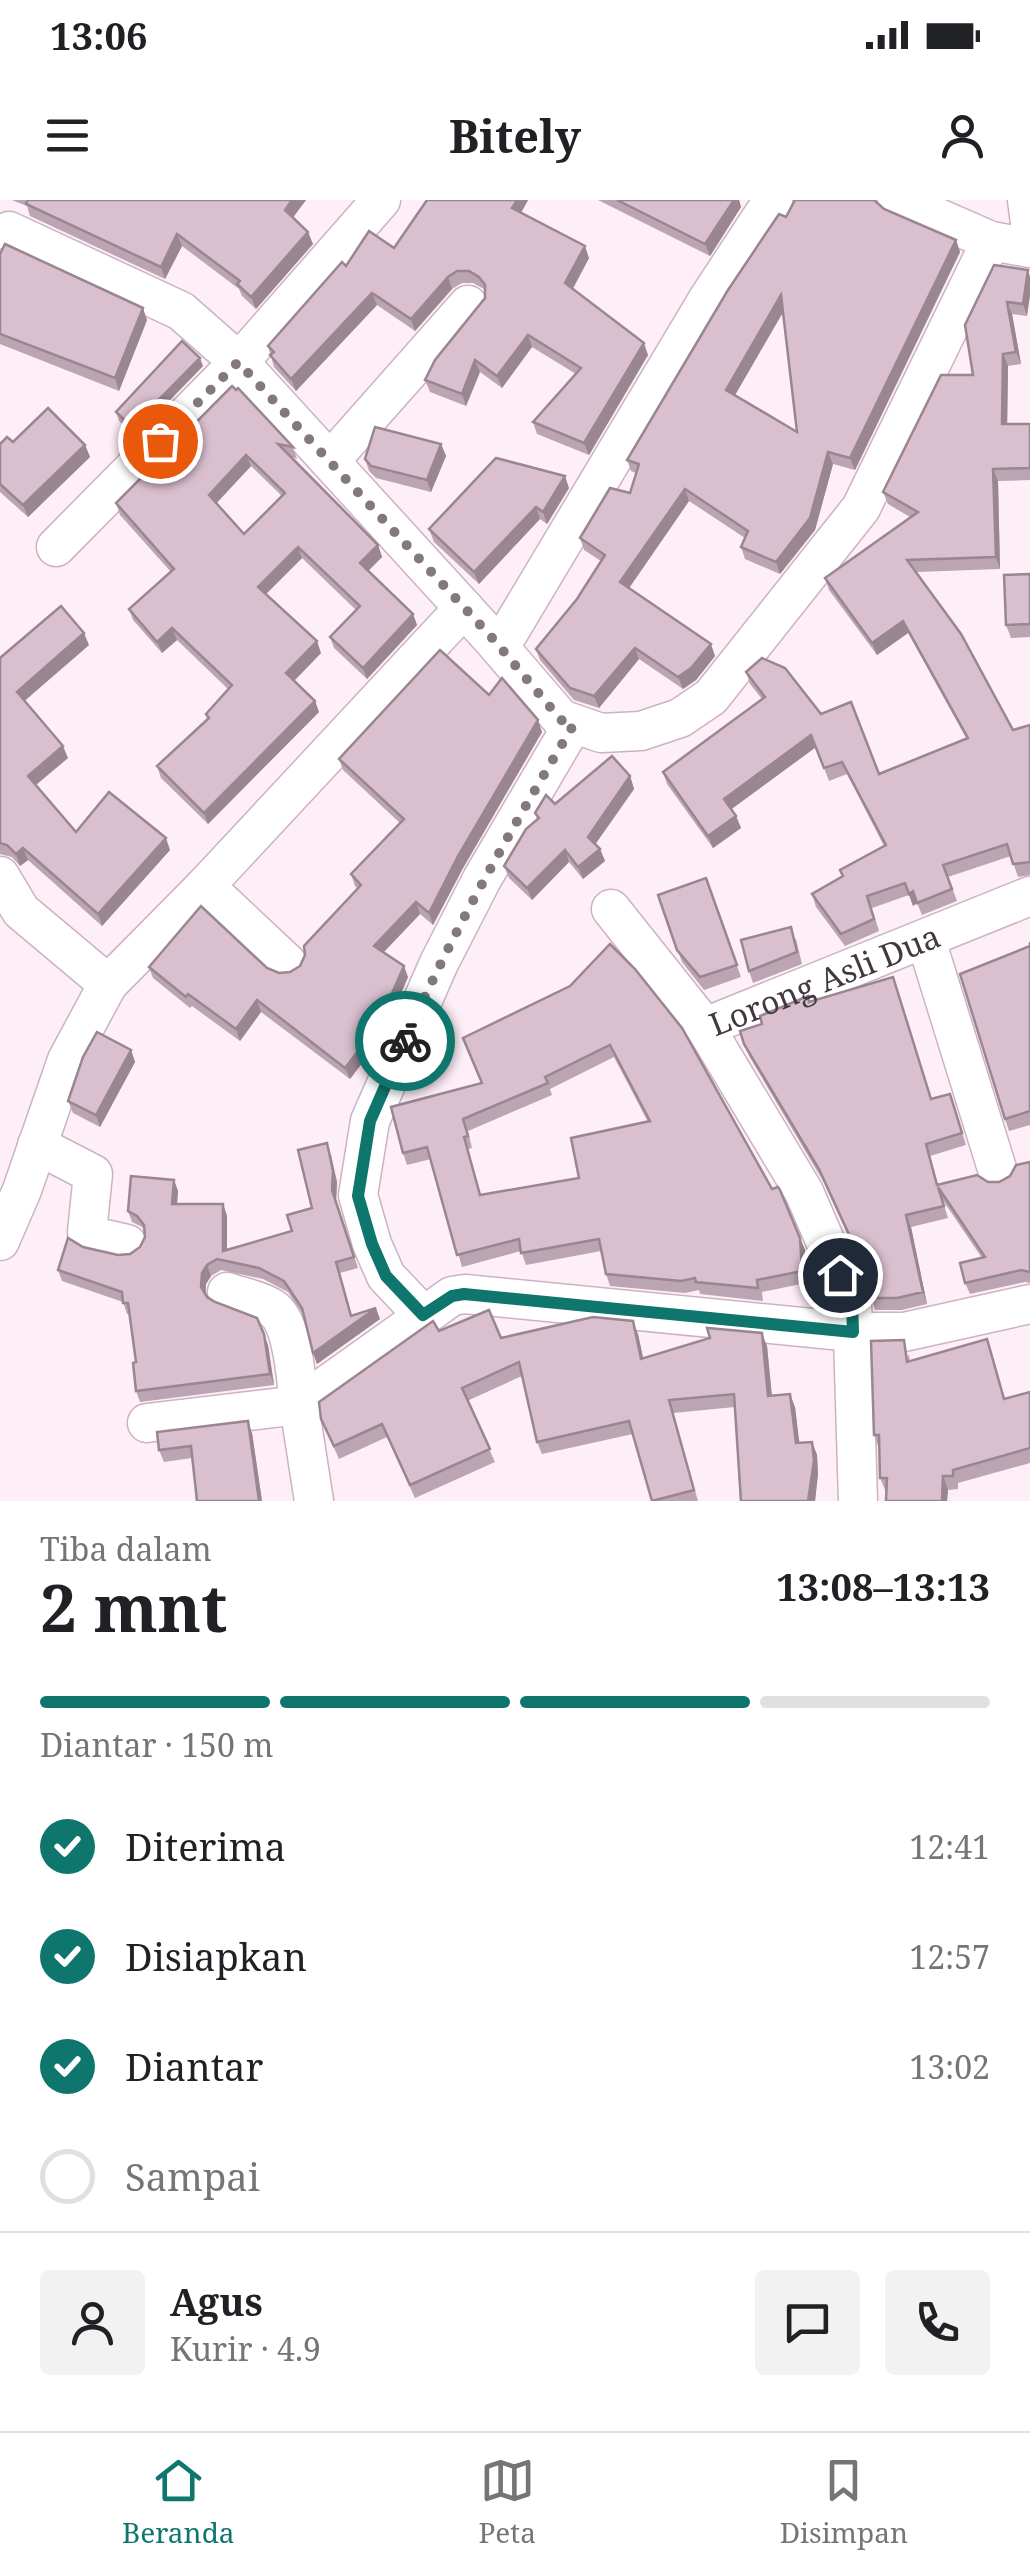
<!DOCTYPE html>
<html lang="id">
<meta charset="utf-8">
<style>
:root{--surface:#fff;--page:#f2f2f2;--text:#202124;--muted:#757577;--line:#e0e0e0;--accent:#0f766e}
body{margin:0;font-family:"Noto Serif",serif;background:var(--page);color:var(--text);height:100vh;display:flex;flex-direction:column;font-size:38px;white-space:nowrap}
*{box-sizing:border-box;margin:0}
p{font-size:32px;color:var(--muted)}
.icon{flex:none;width:55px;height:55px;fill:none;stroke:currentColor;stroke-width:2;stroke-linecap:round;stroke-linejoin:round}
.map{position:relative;height:1301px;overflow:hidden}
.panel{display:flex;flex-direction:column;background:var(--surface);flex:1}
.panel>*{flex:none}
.pin{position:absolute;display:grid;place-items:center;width:85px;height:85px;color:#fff;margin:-42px;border:5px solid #fff;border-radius:50%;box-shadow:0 2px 10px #0007}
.courier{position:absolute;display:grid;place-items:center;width:100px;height:100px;margin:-50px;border:8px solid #0f766e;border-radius:50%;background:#fff;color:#222;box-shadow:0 2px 12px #0007}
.headline em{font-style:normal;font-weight:700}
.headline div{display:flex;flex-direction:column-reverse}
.headline{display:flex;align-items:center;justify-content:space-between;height:170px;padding:0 40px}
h1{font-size:65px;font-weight:700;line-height:75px}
.bar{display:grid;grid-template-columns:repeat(4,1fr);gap:15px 10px;align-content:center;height:120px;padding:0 40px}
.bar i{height:12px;border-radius:8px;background:var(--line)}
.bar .active{background:var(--accent)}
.bar p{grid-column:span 4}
.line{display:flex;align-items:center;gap:25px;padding:0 40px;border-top:2px solid var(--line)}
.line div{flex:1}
.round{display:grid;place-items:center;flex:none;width:105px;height:105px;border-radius:10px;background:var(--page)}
ol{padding:0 40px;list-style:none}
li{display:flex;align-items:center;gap:30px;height:110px}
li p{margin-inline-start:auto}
li .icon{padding:10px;border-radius:50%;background:var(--accent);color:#fff;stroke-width:4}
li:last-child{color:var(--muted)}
li i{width:55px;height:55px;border:5px solid var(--line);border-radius:50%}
.status{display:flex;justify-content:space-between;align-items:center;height:70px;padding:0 50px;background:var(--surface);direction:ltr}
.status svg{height:28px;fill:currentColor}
header{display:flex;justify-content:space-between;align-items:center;height:130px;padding:0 40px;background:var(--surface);font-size:45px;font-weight:700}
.tabs{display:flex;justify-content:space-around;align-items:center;height:140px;border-top:2px solid var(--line);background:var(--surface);font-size:28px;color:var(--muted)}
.tabs a{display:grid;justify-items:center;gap:5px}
.tabs .active{color:var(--accent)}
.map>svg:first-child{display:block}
</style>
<div class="status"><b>13:06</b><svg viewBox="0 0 49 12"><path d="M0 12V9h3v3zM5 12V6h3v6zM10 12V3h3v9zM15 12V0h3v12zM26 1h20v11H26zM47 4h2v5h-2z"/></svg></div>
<header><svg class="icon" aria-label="menu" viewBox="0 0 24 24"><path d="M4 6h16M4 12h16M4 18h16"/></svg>Bitely<svg class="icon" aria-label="person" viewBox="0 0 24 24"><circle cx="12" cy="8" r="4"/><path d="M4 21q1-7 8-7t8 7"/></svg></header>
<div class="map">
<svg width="1030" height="1301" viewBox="0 0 1030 1301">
<rect width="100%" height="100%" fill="#feeef7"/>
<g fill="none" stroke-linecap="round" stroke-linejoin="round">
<defs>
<g id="street">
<polyline points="897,0 991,41 1030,48"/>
<polyline points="1027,0 1030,23"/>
<polyline points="9,31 181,111 239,162 493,440 561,519 601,533 641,531 680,518 711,497 861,308 991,41"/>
<polyline points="330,261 468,105"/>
<polyline points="56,347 239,162 381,0"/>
<polyline points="500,447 708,99 773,0"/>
<polyline points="0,676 21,711 108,784 205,686 464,408"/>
<polyline points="205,686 287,763"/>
<polyline points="611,709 705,827"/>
<polyline points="926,740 998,972"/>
<polyline points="37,945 93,974 87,1032 92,1036 127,1044"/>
<polyline points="0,1041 22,990 67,860 108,784"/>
<polyline points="423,1115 386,1076 372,1044 358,995 370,921 439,763 482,679 573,524"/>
<path d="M147 1223 299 1205C296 1180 294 1123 272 1108 260 1100 242 1097 227 1092"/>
<polyline points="314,1301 299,1205 452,1096 465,1094 853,1132 904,1132 1030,1104"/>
<path id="s1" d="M858 1301 852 1103 804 992 705 827 1030 696"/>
</g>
</defs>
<!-- street casing -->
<use href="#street" stroke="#ccb3c2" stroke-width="41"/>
<!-- street -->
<use href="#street" stroke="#fff" stroke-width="38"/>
</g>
<!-- wall -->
<g fill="#bba5b2" fill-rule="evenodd">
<polygon points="12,0 306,0 293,18 313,44 256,109 242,96 239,89 182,46 165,79 30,16 27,6"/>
<polygon points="427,0 528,0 521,13 589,58 573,89 648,155 589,255 537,234 533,222 576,174 532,147 502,188 480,172 466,206 430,192 425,180 485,98 484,89 473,83 462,83 452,89 415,131 377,105 296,191 274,167 268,146 346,66 394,48"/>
<polygon points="598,0 739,0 741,7 710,56"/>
<path d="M884 9 956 40 960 52 855 270 833 264 815 330 780 374 745 359 741 347 745 338 689 301 629 388 715 456 696 480 683 489 639 459 599 508 574 500 540 460 536 449 577 399 601 361 584 350 580 338 630 293 636 273 631 271 627 260 786 17ZM783 112 797 232 735 195Z"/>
<polygon points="0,54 147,120 119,191 0,144"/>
<polygon points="1028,70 1027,116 1012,114 1021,164 1008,166 1007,224 1030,224 1030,280 998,281 1000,369 916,372 1013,530 1030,525 1030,675 1018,677 1011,656 948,677 957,701 922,715 917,703 913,706 909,695 872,708 879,731 845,746 816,707 812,694 842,676 840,670 884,646 847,574 829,581 816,547 731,609 736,616 741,628 713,648 667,584 663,572 762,499 750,484 746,472 821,514 879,574 966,538 908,433 877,455 829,390 825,378 910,317 888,304 883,292 973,175 965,125"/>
<polygon points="203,166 135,236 119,221 116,212"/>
<path d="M232 186 293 247 297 259 292 257 378 345 382 357 368 371 413 414 417 425 367 479 334 448 330 437 356 410 302 358 266 394 321 453 294 481 315 501 319 512 208 624 161 578 157 566 207 520 206 514 228 489 177 440 162 453 133 420 129 409 171 372 120 315 116 303ZM251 266 282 296 244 334 216 303Z"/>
<polygon points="13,242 85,245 90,257 28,317 0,292 0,244"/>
<polygon points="441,244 446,256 431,292 376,278 369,271 365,259"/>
<polygon points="569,288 547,324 540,319 479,384 434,342 429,329"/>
<polygon points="1030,374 1030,437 1011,438 1006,425"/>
<polygon points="89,445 24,501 68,558 36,585 76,632 170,650 102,726 28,660 20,666 12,657 0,654 0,458"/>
<polygon points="489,495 542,532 463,668 433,725 420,714 384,752 408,777 382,837 350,879 261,812 240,841 192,806 190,808 153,778 149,767 267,768 279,773 290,772 300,766 358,689 355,686 351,674 400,623 343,570 339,559"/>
<polygon points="630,576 634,589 595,644 600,649 605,661 583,679 569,662 532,700 509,678 504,666 537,619 535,613"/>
<polygon points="706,678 741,777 704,790 682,762 658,695"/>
<polygon points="796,739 802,764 753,783 749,771"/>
<polygon points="1030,742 1030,925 1009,931 1005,919"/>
<path d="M570 786 800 1038 805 1050 806 1083 762 1092 763 1101 700 1094 699 1090 685 1093 610 1086 606 1074 601 1051 526 1065 521 1051 462 1067 431 959 407 965 403 953 482 883 463 838ZM614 857 648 922 579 978 481 995 468 949 472 948 468 931 552 895 550 889Z"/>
<polygon points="810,802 931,899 950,894 966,945 930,956 938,985 999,982 1030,962 1030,1083 1025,1082 970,1094 965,1083 982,1058 942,999 948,1018 911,1027 927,1104 902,1110 875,1110 864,1070 823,981 749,856 740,831 762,824"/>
<polygon points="131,850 135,862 100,927 73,913 68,901"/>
<polygon points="331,954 337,982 336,1001 358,1068 340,1073 352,1116 380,1119 317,1164 304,1116 288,1092 263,1079 221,1070 211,1076 206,1084 206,1094 268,1145 274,1185 140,1202 136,1191 136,1162 130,1114 127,1114 123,1102 62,1081 58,1070 83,1047 118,1055 130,1054 140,1047 145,1037 145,1031 142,1027 132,1022 128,1011 174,980 178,991 177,1004 223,1004 227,1016 227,1050 292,1031 312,1008"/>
<polygon points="439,1131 501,1138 638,1134 643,1158 767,1146 772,1196 795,1207 799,1243 812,1242 817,1255 818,1274 815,1301 740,1301 735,1207 673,1213 698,1301 652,1301 633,1234 542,1254 537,1242 522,1176 467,1201 495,1262 415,1298 387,1237 339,1259 321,1219"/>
<polygon points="992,1153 1005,1199 1030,1192 1030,1263 958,1283 958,1289 948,1290 947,1301 886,1301 886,1292 880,1278 879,1249 874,1235 909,1154 910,1162"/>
<polygon points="252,1233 262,1301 197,1301 192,1258 164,1262 159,1250"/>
</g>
<!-- shaded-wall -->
<g fill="#998691">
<polygon points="292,0 306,0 289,22 285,10"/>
<polygon points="517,0 528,0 517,20 512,8"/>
<polygon points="734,0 739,0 741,7 710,56 705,44"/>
<polygon points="308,32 313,44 256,109 251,97"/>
<polygon points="177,34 182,46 165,79 161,67"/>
<polygon points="956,40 960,52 855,270 850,258"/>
<polygon points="585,46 589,58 569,95 565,83"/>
<polygon points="1028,70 1030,77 1030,96 1027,116 1023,104"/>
<polygon points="448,77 452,89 415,131 411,119"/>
<polygon points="372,93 377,105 296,191 291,179"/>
<polygon points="781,95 786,107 731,202 726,190"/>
<polygon points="1007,102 1012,114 1021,164 1016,152"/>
<polygon points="143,108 147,120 119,191 115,178"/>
<polygon points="528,135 532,147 502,188 497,176"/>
<polygon points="644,143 648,155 589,255 584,243"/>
<polygon points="1003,154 1008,166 1007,237 1002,224"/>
<polygon points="200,158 203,166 135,236 132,227"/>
<polygon points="475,160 480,172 466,206 462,194"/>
<polygon points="441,244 446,256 431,292 427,280"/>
<polygon points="85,245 90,257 28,317 23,305"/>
<polygon points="828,252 833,264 815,330 780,374 776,362"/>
<polygon points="246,255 251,266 213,307 209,295"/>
<polygon points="993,269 998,281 1000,369 996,357"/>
<polygon points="565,276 569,288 547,324 543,312"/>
<polygon points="685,289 689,301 625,394 620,382"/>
<polygon points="536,307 540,319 479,384 474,372"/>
<polygon points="378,345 382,357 364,375 360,363"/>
<polygon points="298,347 302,358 262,398 258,387"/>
<polygon points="413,414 417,425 367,479 363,468"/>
<polygon points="903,421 908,433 877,455 872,443"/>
<polygon points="172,428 177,440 162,453 157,442"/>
<polygon points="84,433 89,445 21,504 17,492"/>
<polygon points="317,441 321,453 290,485 286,473"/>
<polygon points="711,444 715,456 696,480 683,489 678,477"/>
<polygon points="635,448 639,459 599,508 594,496"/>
<polygon points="315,501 319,512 208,624 204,613"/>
<polygon points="538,520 542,532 463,668 433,725 429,713 458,656"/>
<polygon points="811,535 816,547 729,611 724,599"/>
<polygon points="63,546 68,558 32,588 28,576"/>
<polygon points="630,576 634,589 592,649 588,637"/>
<polygon points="736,616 741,628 713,648 708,636"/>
<polygon points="166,638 170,650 102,726 98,714"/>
<polygon points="23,648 28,660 20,666 16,654"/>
<polygon points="600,649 605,661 583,679 578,667"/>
<polygon points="565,650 569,662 532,700 527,688"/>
<polygon points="913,691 917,703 913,706 909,694"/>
<polygon points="416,702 420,714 378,758 374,746"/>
<polygon points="404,766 408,777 382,837 350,879 345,868"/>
<polygon points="257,800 261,812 240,841 236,829"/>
<polygon points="131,850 135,862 100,927 96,915"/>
<polygon points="327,943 337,982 336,1001 358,1068 332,990"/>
<polygon points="174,980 178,991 176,1015 172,1004"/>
<polygon points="223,1004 227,1016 227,1062 223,1051"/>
<polygon points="906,1015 911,1027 927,1104 923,1092"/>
<polygon points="800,1038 805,1050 806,1083 802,1071"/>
<polygon points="336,1062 354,1124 376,1108 380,1119 317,1164 313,1153"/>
<polygon points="207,1065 211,1076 206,1084 205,1098 201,1087 202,1073"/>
<polygon points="633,1121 638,1134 646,1172 641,1159"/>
<polygon points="762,1133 767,1146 773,1209 768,1196"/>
<polygon points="264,1134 268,1145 274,1185 270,1174"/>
<polygon points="790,1194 795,1207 801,1256 796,1243"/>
<polygon points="248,1221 252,1233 262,1301 259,1301"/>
<polygon points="812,1242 817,1255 818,1274 815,1301 808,1301"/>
<polygon points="943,1276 948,1290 947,1301 942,1301"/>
</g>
<!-- building -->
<g fill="#dac0cf" stroke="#998691" stroke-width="2.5" fill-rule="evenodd">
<polygon points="28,0 292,0 285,10 308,32 251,97 237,84 240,81 177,34 161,67 26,4"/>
<polygon points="427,0 517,0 512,8 585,46 565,83 644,143 584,243 533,222 581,168 528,135 497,176 475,160 462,194 425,180 435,160 485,98 485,85 479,77 469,71 457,71 448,77 411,119 372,93 291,179 270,155 274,152 268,146 342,62 346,66 369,31 394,48"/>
<polygon points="617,0 734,0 705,44"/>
<path d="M795 0H874L884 9 956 40 850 258 828 252 810 318 776 362 741 347 748 331 685 289 620 382 711 444 691 468 678 477 635 448 594 496 570 488 536 449 577 399 605 355 580 338 610 288 630 293 639 264 627 260 728 90 779 14 786 17ZM781 95 797 232 726 190Z"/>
<polygon points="5,44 143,108 115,178 0,134 0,54"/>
<polygon points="994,65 1028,70 1023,104 1007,102 1016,152 1003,154 1002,224 1030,224 1030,268 993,269 996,357 907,360 961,434 1013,530 1030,525 1030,662 1013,664 1007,644 943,665 952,689 917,703 913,691 909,694 905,683 867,696 874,719 841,734 812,694 843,676 840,670 886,645 842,562 824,568 811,535 724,599 736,616 708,636 663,572 765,497 746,472 762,458 785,468 821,514 851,502 879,574 968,538 903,421 872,443 825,378 918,312 883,292 941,175 973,175 965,125"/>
<polygon points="182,141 200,158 132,227 116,212"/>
<path d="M232 186 236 190 238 188 293 247 278 244 378 345 360 363 413 414 363 468 330 437 360 406 298 347 258 387 317 441 286 473 315 501 204 613 157 566 209 518 206 514 232 485 172 428 157 442 129 409 174 369 116 303ZM246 255 285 293 244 334 209 295Z"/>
<polygon points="48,208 85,245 23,305 0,284 0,244 7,237 13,242"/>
<polygon points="375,227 441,244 427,280 371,266 365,259"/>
<polygon points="496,258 565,276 543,312 536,307 474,372 429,329"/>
<polygon points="1030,374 1030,424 1006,425 1004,375"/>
<polygon points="61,406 84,433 17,492 63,546 28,576 76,632 109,592 166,638 98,714 23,648 16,654 7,645 0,643 0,458"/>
<polygon points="440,450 489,495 502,478 538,520 458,656 429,713 416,702 374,746 404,766 378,825 345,868 257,800 236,829 188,794 186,797 149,767 201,706 267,768 279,773 290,772 300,766 305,755 304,746 361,685 351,674 404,619 339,559"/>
<polygon points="612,556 630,576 588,637 600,649 578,667 565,650 527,688 504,666 526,629 539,618 535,613 546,595 555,604"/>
<polygon points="706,678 737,765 700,777 677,750 658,695"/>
<polygon points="791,727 797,752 749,771 741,740"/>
<polygon points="1030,742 1030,911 1005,919 960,774 1030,746"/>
<path d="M610 744 635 769 682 828 772 989 778 987 780 990 800 1038 802 1071 757 1080 758 1088 696 1082 695 1078 681 1081 606 1074 599 1039 521 1053 519 1039 457 1055 427 947 403 953 391 907 482 883 463 838 570 786ZM610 845 650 921 571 938 579 978 480 995 464 937 468 936 463 919 548 883 545 877Z"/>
<polygon points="893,777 931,899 950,894 962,933 926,944 937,985 977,975 988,982 999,982 1010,976 1016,965 1030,962 1030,1072 1021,1070 965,1083 960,1063 985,1057 938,987 944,1006 906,1015 923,1092 897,1098 870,1098 863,1065 819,969 744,844 740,831 762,824 760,816 808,796 809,802"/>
<polygon points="97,832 131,850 96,915 68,901 83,857"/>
<polygon points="327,943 333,971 332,990 354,1057 336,1062 351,1116 376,1108 313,1153 302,1108 284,1081 259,1068 217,1059 207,1065 202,1073 201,1087 207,1097 215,1102 257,1118 264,1134 270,1174 136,1191 133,1163 136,1162 128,1103 123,1103 122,1092 58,1070 68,1038 83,1047 118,1055 130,1054 140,1047 145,1037 144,1025 137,1016 128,1011 131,976 174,980 172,1004 223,1004 223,1051 292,1031 287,1015 312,1008 298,950"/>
<polygon points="489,1110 501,1138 593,1117 633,1121 641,1159 710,1138 707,1128 762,1133 768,1196 790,1194 796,1243 812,1242 814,1261 808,1301 741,1301 734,1194 669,1200 694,1290 652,1301 629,1221 537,1242 519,1162 462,1188 490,1249 410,1285 382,1224 334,1246 321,1219 319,1202 433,1121 439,1131"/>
<polygon points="987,1139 1004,1199 1030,1192 1030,1248 953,1270 953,1276 943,1276 942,1301 886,1301 887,1278 880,1278 879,1235 874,1235 871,1141 904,1140 907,1162"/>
<polygon points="248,1221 259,1301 197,1301 191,1246 159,1250 157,1232"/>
</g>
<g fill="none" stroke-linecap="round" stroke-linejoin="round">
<!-- done -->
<path stroke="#84787f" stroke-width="10" stroke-dasharray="0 18" d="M160 241 238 162 494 440 561 520 574 524C512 628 453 730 405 841"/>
<!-- route -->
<polyline stroke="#0f766e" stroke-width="12" points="405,841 370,921 358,996 372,1044 386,1076 423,1115 452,1096 464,1094 853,1132 852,1102 840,1075"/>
</g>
<g text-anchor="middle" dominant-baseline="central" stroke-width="10" stroke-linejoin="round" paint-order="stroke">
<!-- street labels -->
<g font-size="32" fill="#42383e" stroke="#feeef7">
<text stroke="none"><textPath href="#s1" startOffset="640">Lorong Asli Dua</textPath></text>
</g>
</g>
</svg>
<div class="pin" style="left:160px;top:241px;background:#ea580c"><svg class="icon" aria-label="bag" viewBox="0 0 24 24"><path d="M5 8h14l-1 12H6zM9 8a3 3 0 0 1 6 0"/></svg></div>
<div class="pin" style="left:840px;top:1075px;background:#1f2937"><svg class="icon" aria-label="home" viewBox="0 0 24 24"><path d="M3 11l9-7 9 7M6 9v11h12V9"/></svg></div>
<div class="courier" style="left:405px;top:841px"><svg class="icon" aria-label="bike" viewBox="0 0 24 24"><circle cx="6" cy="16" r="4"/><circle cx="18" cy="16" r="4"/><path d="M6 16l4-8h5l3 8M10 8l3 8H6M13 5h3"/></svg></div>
</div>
<section class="panel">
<div class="headline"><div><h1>2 mnt</h1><p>Tiba dalam</p></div><em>13:08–13:13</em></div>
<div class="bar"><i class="active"></i><i class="active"></i><i class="active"></i><i></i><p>Diantar · 150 m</p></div>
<ol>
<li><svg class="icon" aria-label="check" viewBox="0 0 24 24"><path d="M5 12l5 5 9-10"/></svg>Diterima<p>12:41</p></li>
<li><svg class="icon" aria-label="check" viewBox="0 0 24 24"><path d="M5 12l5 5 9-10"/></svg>Disiapkan<p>12:57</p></li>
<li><svg class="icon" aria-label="check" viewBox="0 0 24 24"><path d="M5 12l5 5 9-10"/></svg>Diantar<p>13:02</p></li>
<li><i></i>Sampai</li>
</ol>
<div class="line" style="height:180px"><a class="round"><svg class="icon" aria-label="person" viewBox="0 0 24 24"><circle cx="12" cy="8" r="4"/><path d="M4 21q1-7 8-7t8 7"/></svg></a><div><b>Agus</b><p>Kurir · 4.9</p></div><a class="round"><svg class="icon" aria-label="chat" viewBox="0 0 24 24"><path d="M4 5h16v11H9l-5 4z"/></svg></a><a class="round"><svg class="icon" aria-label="phone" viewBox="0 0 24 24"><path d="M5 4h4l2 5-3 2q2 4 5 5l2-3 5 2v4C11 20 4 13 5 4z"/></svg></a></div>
</section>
<nav class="tabs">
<a class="active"><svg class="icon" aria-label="home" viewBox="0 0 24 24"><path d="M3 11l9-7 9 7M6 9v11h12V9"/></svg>Beranda</a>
<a><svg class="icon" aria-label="map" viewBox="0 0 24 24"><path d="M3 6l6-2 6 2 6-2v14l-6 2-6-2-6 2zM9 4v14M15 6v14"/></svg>Peta</a>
<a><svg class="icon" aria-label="saved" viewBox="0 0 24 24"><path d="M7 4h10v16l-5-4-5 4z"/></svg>Disimpan</a>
</nav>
